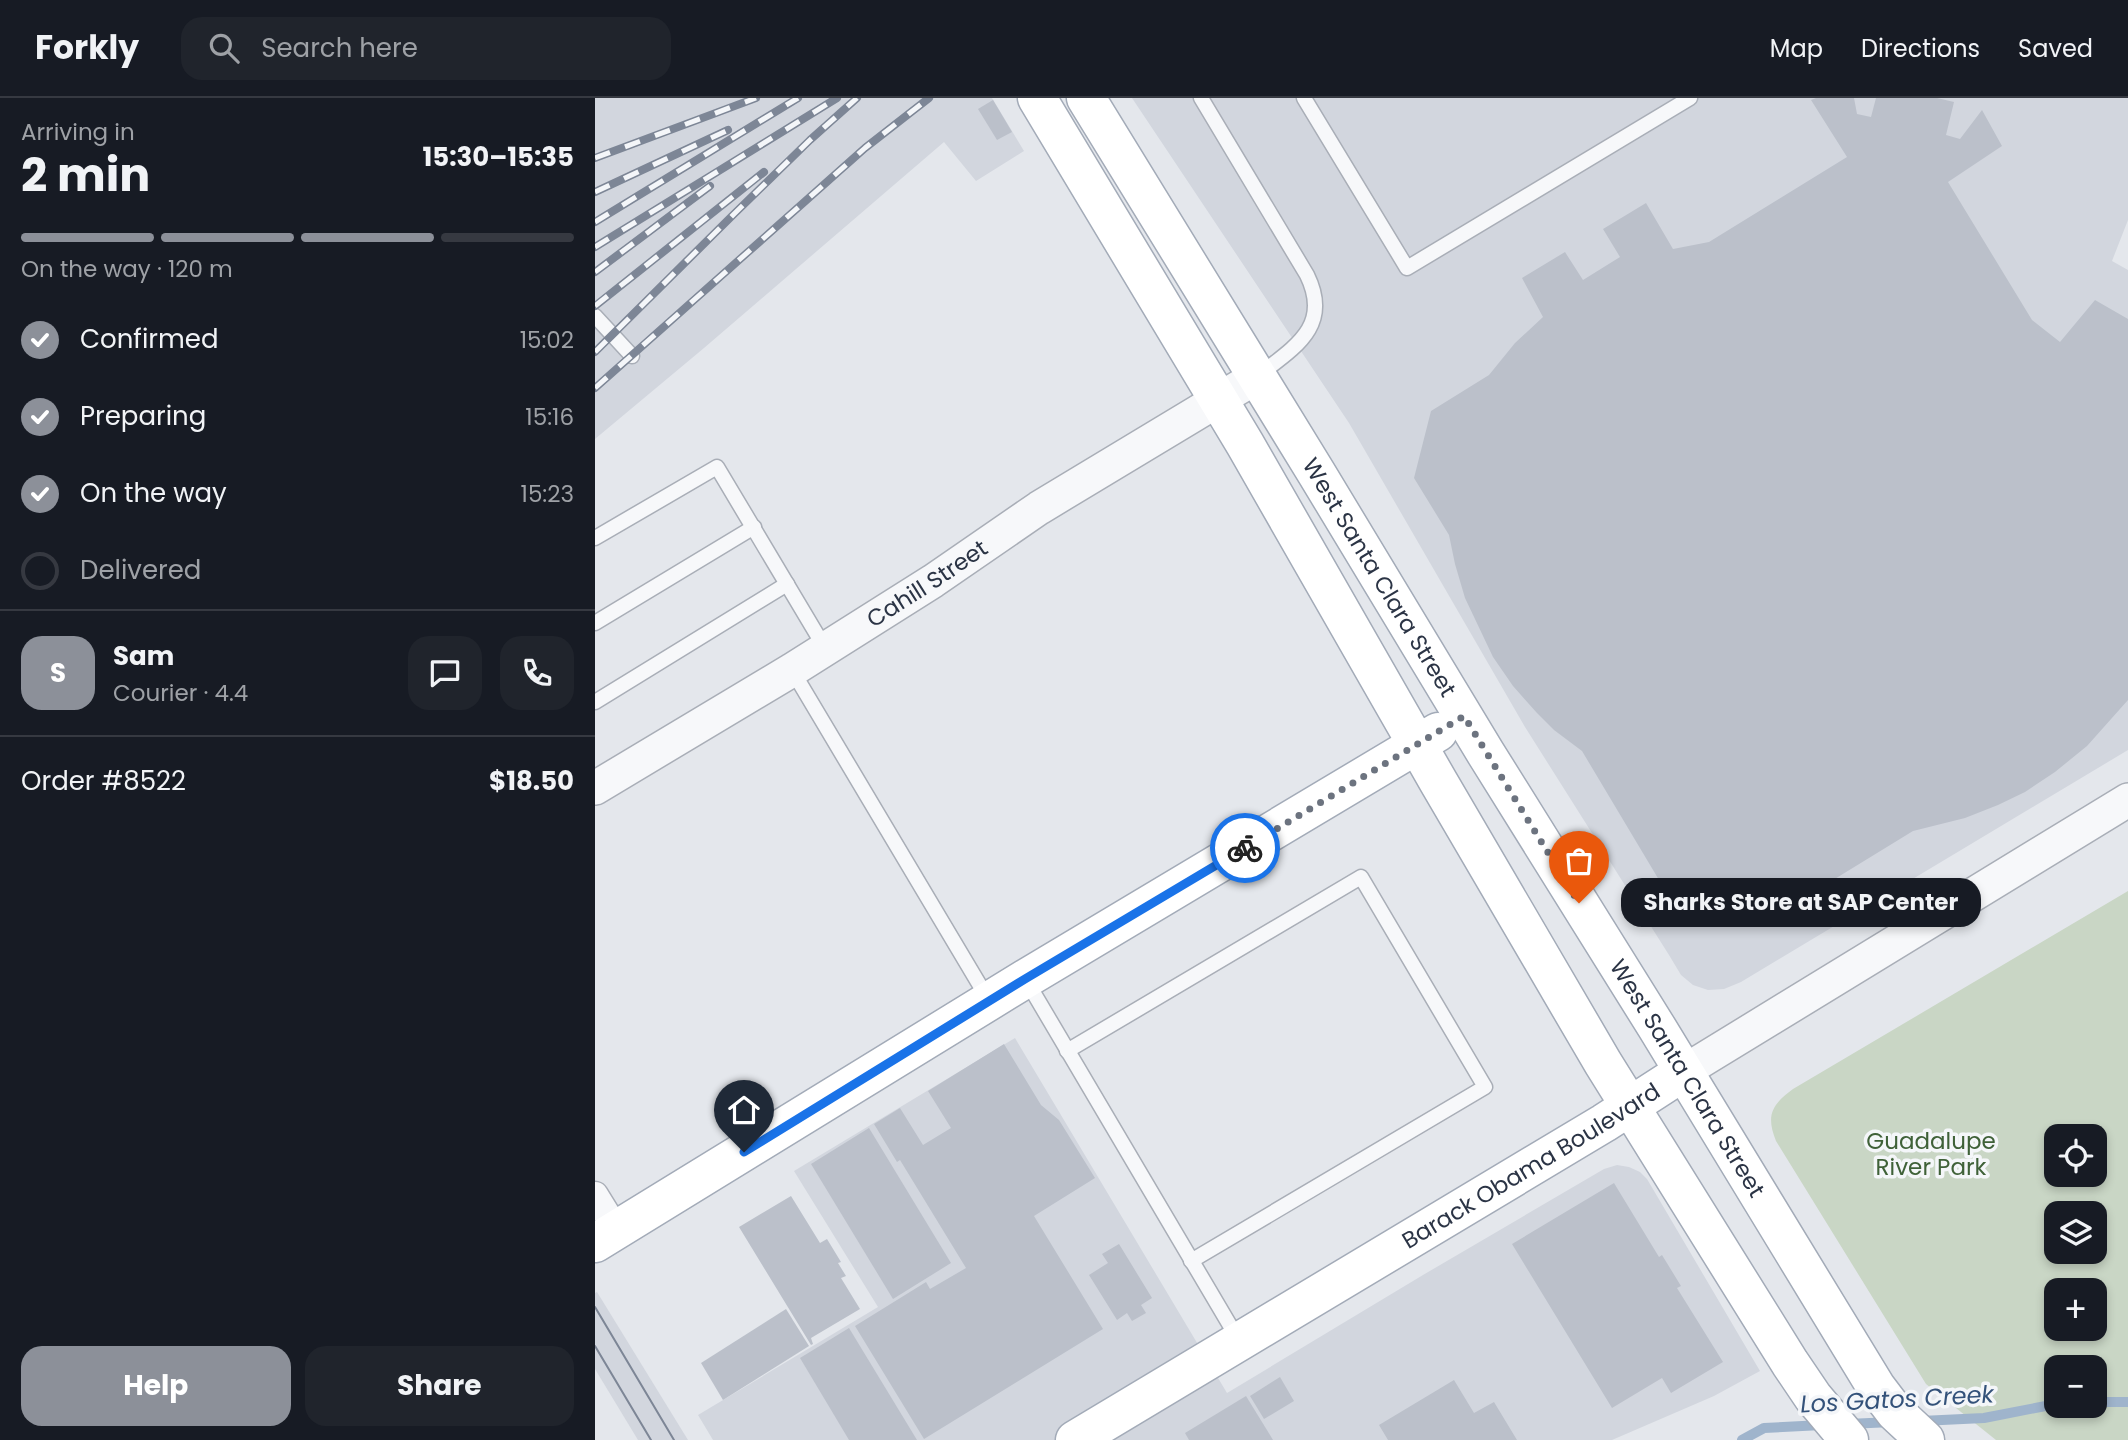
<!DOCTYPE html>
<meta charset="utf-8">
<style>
:root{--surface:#171b24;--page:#20242c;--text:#f1f3f6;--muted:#9ea1a6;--line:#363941;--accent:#8c9099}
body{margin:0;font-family:Poppins,sans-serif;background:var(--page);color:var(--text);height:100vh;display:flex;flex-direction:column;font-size:26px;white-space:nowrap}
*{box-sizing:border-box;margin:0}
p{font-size:23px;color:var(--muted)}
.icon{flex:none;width:38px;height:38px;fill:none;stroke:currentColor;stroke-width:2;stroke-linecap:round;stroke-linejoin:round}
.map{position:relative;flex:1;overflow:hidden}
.panel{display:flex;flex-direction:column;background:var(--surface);width:595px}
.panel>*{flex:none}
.fabs{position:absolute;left:1449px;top:1026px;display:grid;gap:14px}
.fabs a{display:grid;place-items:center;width:63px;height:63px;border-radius:14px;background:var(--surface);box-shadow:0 4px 10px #0003;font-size:35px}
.pin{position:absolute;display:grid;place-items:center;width:60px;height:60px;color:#fff;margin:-72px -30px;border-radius:50% 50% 50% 0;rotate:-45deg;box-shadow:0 0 7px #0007}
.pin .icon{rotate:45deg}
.courier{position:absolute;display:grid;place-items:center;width:70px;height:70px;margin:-35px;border:5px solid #1a73e8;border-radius:50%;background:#fff;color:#222;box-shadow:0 2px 9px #0007}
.bubble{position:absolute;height:49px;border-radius:21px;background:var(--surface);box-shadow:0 4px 10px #0003;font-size:23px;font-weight:700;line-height:49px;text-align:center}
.headline em{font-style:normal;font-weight:700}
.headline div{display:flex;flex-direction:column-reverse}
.headline{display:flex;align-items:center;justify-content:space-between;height:119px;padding:0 21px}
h1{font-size:46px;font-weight:700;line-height:52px}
.bar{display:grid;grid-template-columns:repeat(4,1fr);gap:10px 7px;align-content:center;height:84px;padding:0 21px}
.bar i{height:9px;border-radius:5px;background:var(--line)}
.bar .selected{background:var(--accent)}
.bar p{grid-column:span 4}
.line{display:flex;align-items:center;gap:18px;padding:0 21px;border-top:2px solid var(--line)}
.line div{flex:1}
.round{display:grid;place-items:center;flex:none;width:74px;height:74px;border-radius:21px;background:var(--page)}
ol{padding:0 21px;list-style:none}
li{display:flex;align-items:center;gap:21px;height:77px}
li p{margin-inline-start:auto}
li .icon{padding:7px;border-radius:50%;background:var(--accent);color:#fff;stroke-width:4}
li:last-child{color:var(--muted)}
li i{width:38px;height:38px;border:4px solid var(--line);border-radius:50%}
.cta{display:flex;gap:14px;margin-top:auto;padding:14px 21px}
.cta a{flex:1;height:80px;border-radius:21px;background:var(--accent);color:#fff;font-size:28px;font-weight:700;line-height:80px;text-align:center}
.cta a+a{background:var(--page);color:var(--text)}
header{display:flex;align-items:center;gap:42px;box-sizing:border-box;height:98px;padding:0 35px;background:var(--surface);border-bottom:2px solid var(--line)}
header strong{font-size:33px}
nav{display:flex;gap:38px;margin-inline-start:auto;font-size:24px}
.search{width:490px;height:63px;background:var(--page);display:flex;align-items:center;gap:18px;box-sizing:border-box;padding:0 24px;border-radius:21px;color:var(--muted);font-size:26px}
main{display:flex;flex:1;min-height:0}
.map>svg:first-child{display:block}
</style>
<header>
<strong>Forkly</strong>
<div class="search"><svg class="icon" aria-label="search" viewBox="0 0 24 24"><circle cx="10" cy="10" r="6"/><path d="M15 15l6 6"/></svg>Search here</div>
<nav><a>Map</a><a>Directions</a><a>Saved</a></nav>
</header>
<main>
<section class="panel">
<div class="headline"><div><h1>2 min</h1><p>Arriving in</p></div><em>15:30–15:35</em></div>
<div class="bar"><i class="selected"></i><i class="selected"></i><i class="selected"></i><i></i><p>On the way · 120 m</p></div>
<ol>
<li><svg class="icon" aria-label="check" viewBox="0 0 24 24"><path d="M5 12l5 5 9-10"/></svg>Confirmed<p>15:02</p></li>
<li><svg class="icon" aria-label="check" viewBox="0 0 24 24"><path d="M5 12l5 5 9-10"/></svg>Preparing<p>15:16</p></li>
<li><svg class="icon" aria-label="check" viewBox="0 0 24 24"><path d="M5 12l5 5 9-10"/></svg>On the way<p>15:23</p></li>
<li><i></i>Delivered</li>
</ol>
<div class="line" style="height:126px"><b class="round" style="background:var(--accent);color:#fff">S</b><div><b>Sam</b><p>Courier · 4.4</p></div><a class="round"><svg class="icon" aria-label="chat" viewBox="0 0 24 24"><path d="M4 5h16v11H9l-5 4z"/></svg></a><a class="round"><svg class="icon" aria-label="phone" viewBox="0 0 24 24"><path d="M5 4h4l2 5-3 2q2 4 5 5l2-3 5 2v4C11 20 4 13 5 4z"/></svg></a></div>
<div class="line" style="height:91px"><div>Order #8522</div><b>$18.50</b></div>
<div class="cta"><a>Help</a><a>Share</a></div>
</section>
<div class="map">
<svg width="1533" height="1342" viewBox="0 0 1533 1342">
<rect width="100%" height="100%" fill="#e4e7ec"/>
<!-- built -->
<g fill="#d2d6de">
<polygon points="0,0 397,0 429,53 381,83 349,44 109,250 0,341"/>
<polygon points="537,0 1533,0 1533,122 1517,163 1533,172 1533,652 1146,884 1129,891 1113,892 1098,887 1086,877 1074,857 930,629 754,325"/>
<polygon points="420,940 632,1295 828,1177 1009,1071 1022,1067 1034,1069 1045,1074 1052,1081 1165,1273 1119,1298 1017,1342 118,1342 103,1317 283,1209 199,1073"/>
<polygon points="2,1194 93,1342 43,1342 0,1271 0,1195"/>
</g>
<!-- green -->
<path fill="#c9d6c5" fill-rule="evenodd" d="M1533 793V1342H1401L1331 1286 1181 1043C1171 1018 1176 1007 1198 991ZM1461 1038H1500V1076H1461ZM1461 1115H1500V1153H1461ZM1461 1192H1500V1230H1461ZM1461 1269H1500V1307H1461Z"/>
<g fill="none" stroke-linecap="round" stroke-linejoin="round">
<!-- stream -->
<g stroke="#9fb4cc" stroke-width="10">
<polyline points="1500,1304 1533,1304"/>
<polyline points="1326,1323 1389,1320 1461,1306"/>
<polyline points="1253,1326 1297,1324"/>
<polyline points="1147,1342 1169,1330 1227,1327"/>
</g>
</g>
<!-- building -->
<g fill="#bbc0ca">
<polygon points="1221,0 1259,0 1262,16 1276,19 1281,0 1342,0 1359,4 1351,37 1365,41 1387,12 1407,48 1353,84 1437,222 1465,244 1500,202 1533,221 1533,602 1492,648 1460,674 1430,694 1403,707 1370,720 1318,733 1173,822 1073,797 987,653 959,632 942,615 918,588 898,559 870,500 860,466 854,437 819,380 836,313 894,277 920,245 948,219 927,180 970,154 988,182 1025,159 1008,131 1051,105 1078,151 1114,144 1252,59 1216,2"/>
<polygon points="398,2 417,34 402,42 383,11"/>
<polygon points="409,946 446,1007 464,1022 500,1080 439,1118 508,1231 329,1341 260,1228 331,1184 335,1191 371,1170 305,1062 302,1064 279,1026 305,1010 328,1047 356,1030 333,993"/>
<polygon points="274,1030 356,1165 298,1201 216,1066"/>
<polygon points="1019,1085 1064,1159 1067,1157 1086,1188 1082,1190 1128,1264 1076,1295 1067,1280 1017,1310 917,1146"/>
<polygon points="196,1098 225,1145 232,1141 246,1164 243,1165 251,1178 246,1180 265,1211 216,1240 218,1246 216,1247 144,1129"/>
<polygon points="524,1146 557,1200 546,1207 551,1215 537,1223 532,1215 522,1222 494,1177 513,1165 507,1156"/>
<polygon points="191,1211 214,1248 128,1302 106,1265"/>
<polygon points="254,1230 322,1342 254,1342 205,1260"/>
<polygon points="685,1279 699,1303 669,1321 655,1298"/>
<polygon points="859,1282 879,1315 899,1304 922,1342 793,1342 784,1327"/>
<polygon points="651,1298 678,1342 594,1342 590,1335"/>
</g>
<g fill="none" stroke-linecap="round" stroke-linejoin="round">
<defs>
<g id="service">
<path d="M606 0 712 177C737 228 700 249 664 277"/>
<polyline points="709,0 812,170 1095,0"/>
<polyline points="0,218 37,258"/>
<polyline points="0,440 122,369 230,550"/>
<polyline points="0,525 159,429"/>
<polyline points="197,572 393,901"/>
<polyline points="0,604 192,486"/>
<polyline points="431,882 643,1241"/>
<polyline points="472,953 766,779 890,989 596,1163"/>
</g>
<polyline id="minor" points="0,1097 21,1131"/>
<g id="tertiary">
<path id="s1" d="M0 690 197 572 338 483 444 410 663 278"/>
<polyline points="1088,974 1533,702"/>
</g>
<g id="primary">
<polyline points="442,0 650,346 843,683 1008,965 1195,1265 1218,1299 1254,1342"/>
<path id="s2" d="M491 0 722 376 890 654 1061 928 1281 1289 1300 1314 1330 1342"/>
<polyline points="0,1145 430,881 843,634"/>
<path id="s3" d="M480 1342 1009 1025 1088 974"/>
</g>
</defs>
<!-- service casing -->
<use href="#service" stroke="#a9aeb7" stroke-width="17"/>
<!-- minor casing -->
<use href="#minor" stroke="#a9aeb7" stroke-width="29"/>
<!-- tertiary casing -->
<use href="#tertiary" stroke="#a9aeb7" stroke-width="36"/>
<!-- primary casing -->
<use href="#primary" stroke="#a3abb8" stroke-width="41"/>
<!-- service -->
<use href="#service" stroke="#f7f8fa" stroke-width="14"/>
<!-- minor -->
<use href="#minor" stroke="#f7f8fa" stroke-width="26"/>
<!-- tertiary -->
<use href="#tertiary" stroke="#f7f8fa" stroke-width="33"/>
<!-- primary -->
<use href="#primary" stroke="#fff" stroke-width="38"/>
<!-- tram -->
<g stroke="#7d8696" stroke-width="2">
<polyline points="0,1209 79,1342"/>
<polyline points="0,1248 56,1342"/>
</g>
<defs>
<g id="rail">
<polyline points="0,60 161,0"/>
<polyline points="0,94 133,32"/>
<polyline points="0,124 203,0"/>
<polyline points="0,149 242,0"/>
<polyline points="0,174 115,88"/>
<polyline points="0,208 169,74"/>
<polyline points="0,254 139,116 215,42 262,0"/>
<polyline points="0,290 270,50 334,0"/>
</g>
</defs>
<!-- rail casing -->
<use href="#rail" stroke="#7d8696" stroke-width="8"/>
<!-- rail -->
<use href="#rail" stroke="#f4f6f9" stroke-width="5" stroke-dasharray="16" stroke-linecap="butt"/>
</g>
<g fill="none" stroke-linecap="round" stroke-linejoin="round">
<!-- done -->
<polyline stroke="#6c737f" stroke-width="7" stroke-dasharray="0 12.6" points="650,750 869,618 984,805"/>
<!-- route -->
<polyline stroke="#1a73e8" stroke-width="9" points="149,1054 430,881 650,750"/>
</g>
<g text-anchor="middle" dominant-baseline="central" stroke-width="7" stroke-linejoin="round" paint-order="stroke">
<!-- street labels -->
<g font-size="23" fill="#2b3445" stroke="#f4f6f9">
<text stroke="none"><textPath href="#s2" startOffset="562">West Santa Clara Street</textPath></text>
<text stroke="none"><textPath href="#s1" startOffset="390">Cahill Street</textPath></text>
<text stroke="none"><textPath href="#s2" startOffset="1150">West Santa Clara Street</textPath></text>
<text stroke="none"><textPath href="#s3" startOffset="532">Barack Obama Boulevard</textPath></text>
</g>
<!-- park labels -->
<g font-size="23" fill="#3f6138" stroke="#f4f6f9">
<text x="1336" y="1043">Guadalupe<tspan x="1336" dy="26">River Park</tspan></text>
</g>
<!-- water labels -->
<g font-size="24" font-style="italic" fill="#34527a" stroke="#f4f6f9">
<text transform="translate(1302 1301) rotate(-3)">Los Gatos Creek</text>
</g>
</g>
</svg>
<div class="fabs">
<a><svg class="icon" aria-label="locate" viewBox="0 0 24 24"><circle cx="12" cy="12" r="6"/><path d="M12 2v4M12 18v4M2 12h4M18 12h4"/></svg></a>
<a><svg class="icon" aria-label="layers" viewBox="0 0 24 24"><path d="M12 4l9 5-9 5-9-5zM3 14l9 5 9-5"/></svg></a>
<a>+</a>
<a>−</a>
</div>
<div class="pin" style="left:984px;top:805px;background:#ea580c"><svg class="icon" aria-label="bag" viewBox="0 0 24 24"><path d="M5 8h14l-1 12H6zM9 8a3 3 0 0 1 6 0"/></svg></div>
<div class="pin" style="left:149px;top:1054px;background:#1f2937"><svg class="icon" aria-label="home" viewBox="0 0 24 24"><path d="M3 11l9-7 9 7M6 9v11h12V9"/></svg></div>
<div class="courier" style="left:650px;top:750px"><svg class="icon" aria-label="bike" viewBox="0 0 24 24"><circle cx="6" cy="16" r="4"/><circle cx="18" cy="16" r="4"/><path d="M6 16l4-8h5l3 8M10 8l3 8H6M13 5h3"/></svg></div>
<div class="bubble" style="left:1026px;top:780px;width:360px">Sharks Store at SAP Center</div>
</div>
</main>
